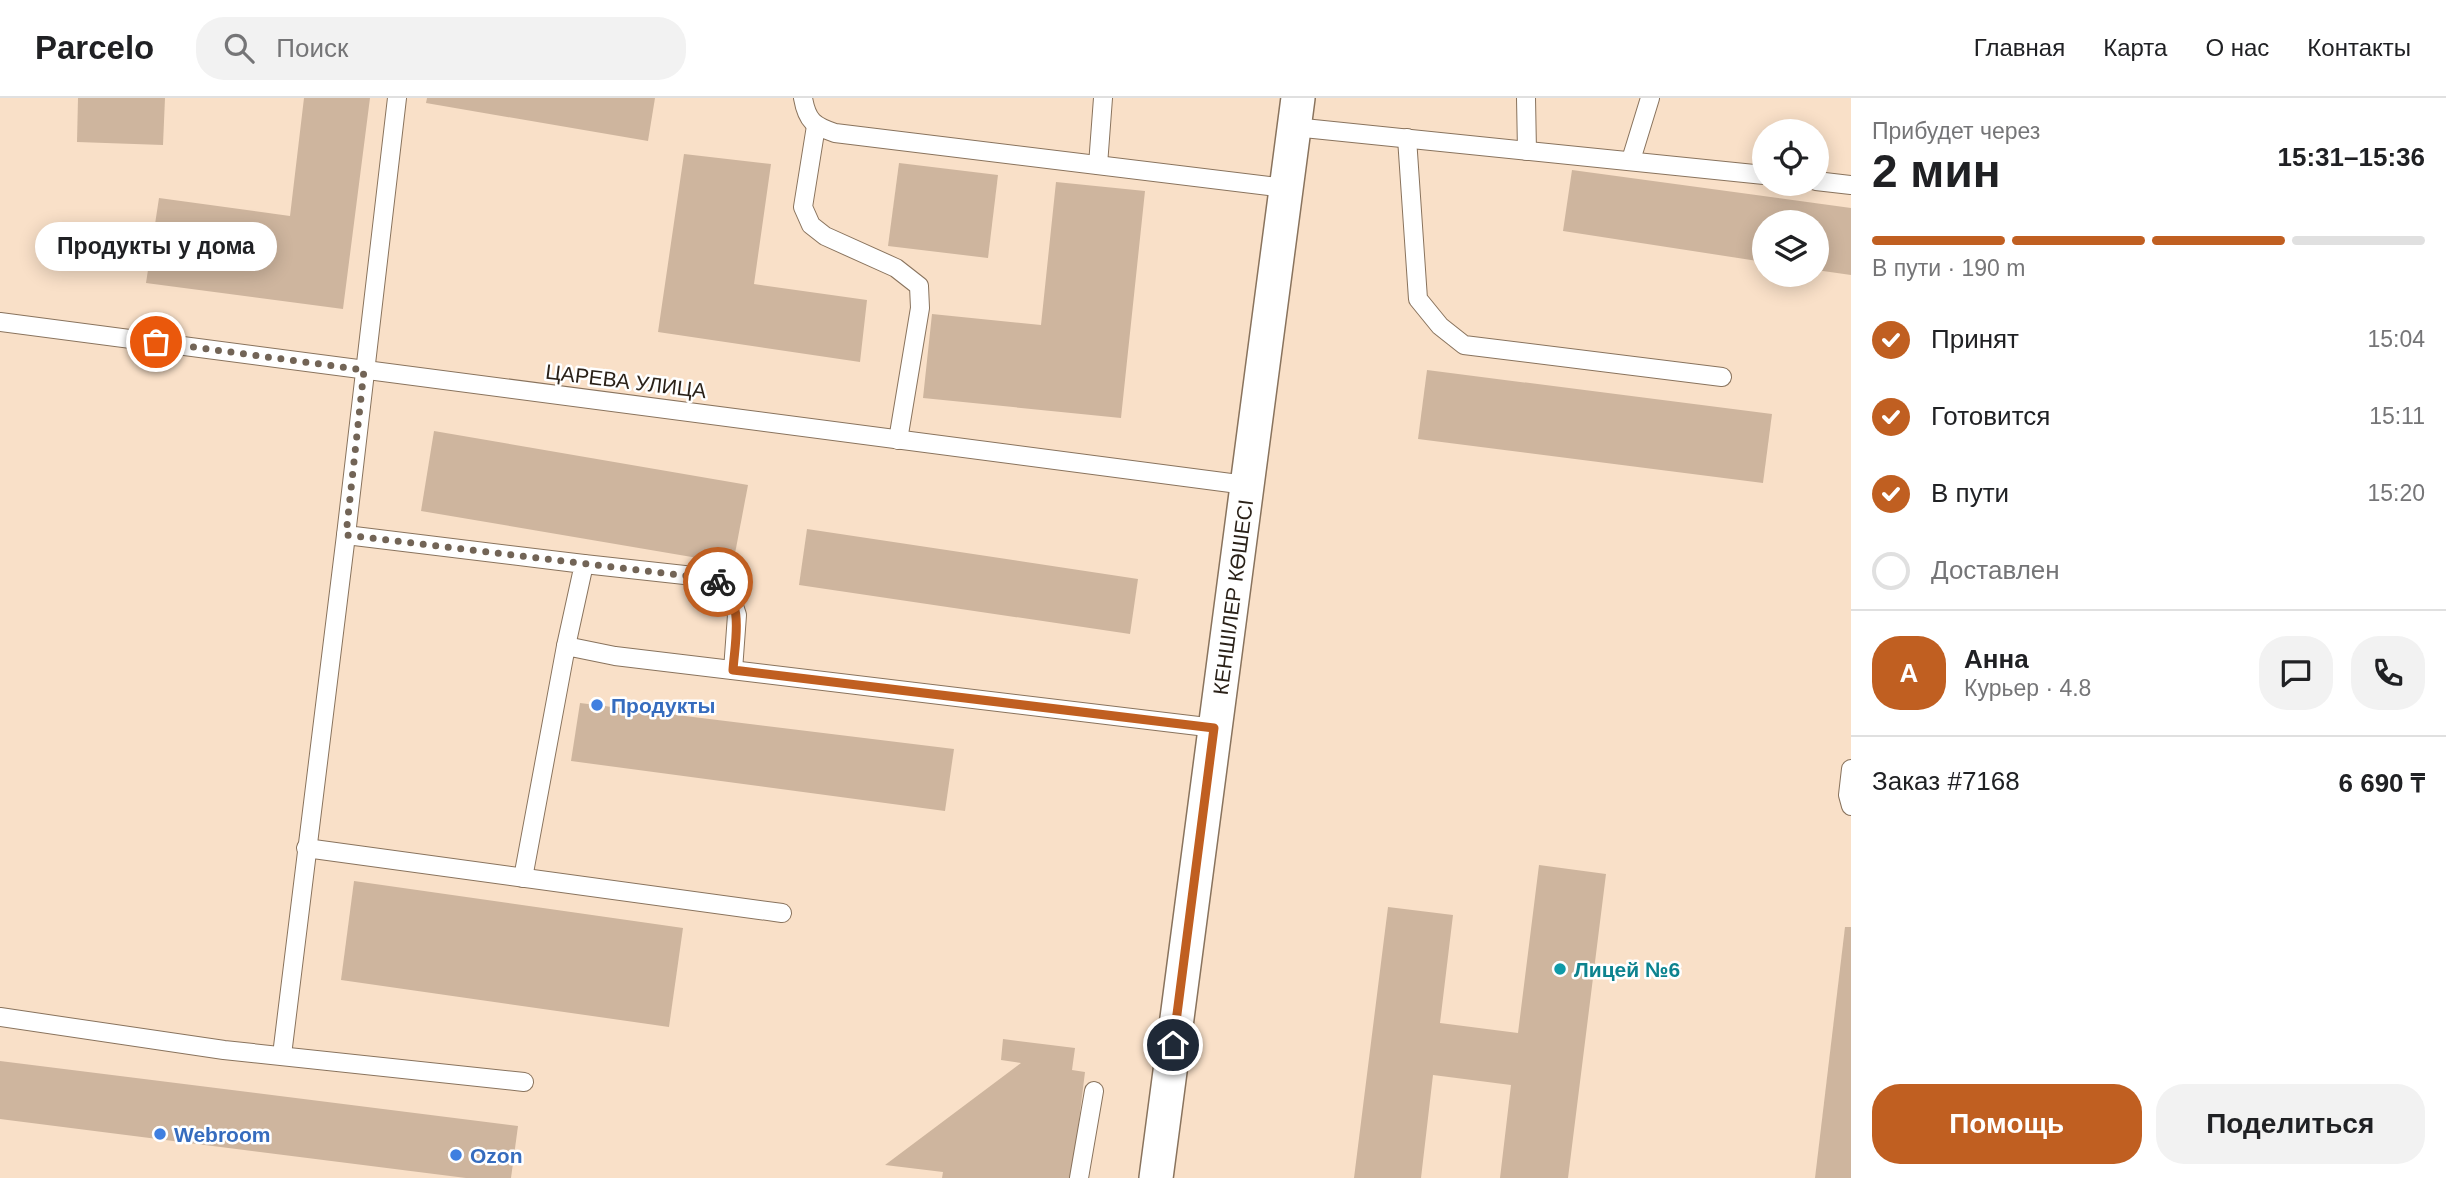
<!DOCTYPE html>
<html lang="ru">
<meta charset="utf-8">
<style>
:root{--surface:#fff;--page:#f2f2f2;--text:#202124;--muted:#757577;--line:#e0e0e0;--accent:#c05f21}
body{margin:0;font-family:Arial,sans-serif;background:var(--page);color:var(--text);height:100vh;display:flex;flex-direction:column;font-size:26px;white-space:nowrap}
*{box-sizing:border-box;margin:0}
p{font-size:23px;color:var(--muted)}
.icon{flex:none;width:38px;height:38px;fill:none;stroke:currentColor;stroke-width:2;stroke-linecap:round;stroke-linejoin:round}
.map{position:relative;flex:1;overflow:hidden}
.side{display:flex;flex-direction:column;background:var(--surface);width:595px}
.side>*{flex:none}
.buttons{position:absolute;left:1752px;top:21px;display:grid;gap:14px}
.buttons a{display:grid;place-items:center;width:77px;height:77px;border-radius:50%;background:var(--surface);box-shadow:0 4px 18px #0003;font-size:35px}
.pin{position:absolute;display:grid;place-items:center;width:60px;height:60px;color:#fff;margin:-30px;border:4px solid #fff;border-radius:50%;box-shadow:0 2px 7px #0007}
.courier{position:absolute;display:grid;place-items:center;width:70px;height:70px;margin:-35px;border:5px solid #c05f21;border-radius:50%;background:#fff;color:#222;box-shadow:0 2px 9px #0007}
.bubble{position:absolute;height:49px;border-radius:24px;background:var(--surface);box-shadow:0 4px 18px #0003;font-size:23px;font-weight:700;line-height:49px;text-align:center}
.summary em{font-style:normal;font-weight:700}
.summary div{display:flex;flex-direction:column-reverse}
.summary{display:flex;align-items:center;justify-content:space-between;height:119px;padding:0 21px}
h1{font-size:46px;font-weight:700;line-height:52px}
.bar{display:grid;grid-template-columns:repeat(4,1fr);gap:10px 7px;align-content:center;height:84px;padding:0 21px}
.bar i{height:9px;border-radius:5px;background:var(--line)}
.bar .current{background:var(--accent)}
.bar p{grid-column:span 4}
.line{display:flex;align-items:center;gap:18px;padding:0 21px;border-top:2px solid var(--line)}
.line div{flex:1}
.round{display:grid;place-items:center;flex:none;width:74px;height:74px;border-radius:28px;background:var(--page)}
ol{padding:0 21px;list-style:none}
li{display:flex;align-items:center;gap:21px;height:77px}
li p{margin-inline-start:auto}
li .icon{padding:7px;border-radius:50%;background:var(--accent);color:#fff;stroke-width:4}
li:last-child{color:var(--muted)}
li i{width:38px;height:38px;border:4px solid var(--line);border-radius:50%}
.action{display:flex;gap:14px;margin-top:auto;padding:14px 21px}
.action a{flex:1;height:80px;border-radius:28px;background:var(--accent);color:#fff;font-size:28px;font-weight:700;line-height:80px;text-align:center}
.action a+a{background:var(--page);color:var(--text)}
header{display:flex;align-items:center;gap:42px;box-sizing:border-box;height:98px;padding:0 35px;background:var(--surface);border-bottom:2px solid var(--line)}
header strong{font-size:33px}
nav{display:flex;gap:38px;margin-inline-start:auto;font-size:24px}
.search{width:490px;height:63px;background:var(--page);display:flex;align-items:center;gap:18px;box-sizing:border-box;padding:0 24px;border-radius:28px;color:var(--muted);font-size:26px}
main{display:flex;flex:1;min-height:0}
.map>svg:first-child{display:block}
</style>
<header>
<strong>Parcelo</strong>
<div class="search"><svg class="icon" aria-label="search" viewBox="0 0 24 24"><circle cx="10" cy="10" r="6"/><path d="M15 15l6 6"/></svg>Поиск</div>
<nav><a>Главная</a><a>Карта</a><a>О нас</a><a>Контакты</a></nav>
</header>
<main>
<div class="map">
<svg width="1851" height="1080" viewBox="0 0 1851 1080">
<rect width="100%" height="100%" fill="#f9e0c8"/>
<!-- building -->
<g fill="#ceb59e">
<polygon points="78,0 165,0 163,47 77,44"/>
<polygon points="304,0 370,0 343,211 146,185 159,100 290,118"/>
<polygon points="427,0 655,0 648,43 426,5"/>
<polygon points="684,56 771,66 754,186 867,202 860,264 658,234"/>
<polygon points="899,65 998,77 988,160 888,148"/>
<polygon points="1572,72 1851,110 1851,177 1816,172 1816,124 1764,124 1764,164 1563,133"/>
<polygon points="1056,84 1145,93 1121,320 923,300 932,216 1041,227"/>
<polygon points="1427,272 1772,316 1763,385 1418,341"/>
<polygon points="434,333 748,387 733,466 421,413"/>
<polygon points="807,431 1138,481 1130,536 799,487"/>
<polygon points="580,605 954,651 945,713 571,663"/>
<polygon points="1539,767 1606,776 1568,1080 1500,1080 1511,987 1433,977 1421,1080 1354,1080 1388,809 1453,817 1440,925 1518,935"/>
<polygon points="354,783 683,830 669,929 341,882"/>
<polygon points="1845,829 1851,829 1851,1080 1815,1080"/>
<polygon points="1003,941 1075,950 1072,972 1085,974 1072,1080 942,1080 943,1074 885,1067 1021,965 1001,962"/>
<polygon points="0,963 518,1028 511,1080 466,1080 0,1021"/>
</g>
<g fill="none" stroke-linecap="round" stroke-linejoin="round">
<defs>
<g id="service">
<polyline points="397,0 346,437 584,466 566,548"/>
<path d="M803 0C807 23 814 28 835 35L1285 90"/>
<polyline points="1526,0 1527,53"/>
<polyline points="816,28 803,109 811,127 825,138 896,170 919,188 920,210 898,342"/>
<polyline points="1294,29 1764,77"/>
<polyline points="1407,40 1418,201 1440,228 1464,247 1722,279"/>
<polyline points="1631,62 1650,0"/>
<polyline points="1098,67 1103,0"/>
<polyline points="1816,83 1851,87"/>
<polyline points="0,224 1246,387"/>
<polyline points="584,466 712,480 729,493 737,517 733,572"/>
<polyline points="1851,671 1848,697 1851,708"/>
<polyline points="306,750 782,815"/>
<polyline points="523,780 566,548 615,558 1215,630"/>
<polyline points="0,919 224,952 524,984"/>
<polyline points="282,957 346,437"/>
<polyline points="1079,1080 1094,993"/>
</g>
<g id="minor">
<path id="s1" d="M1156 1080 1298 0"/>
</g>
</defs>
<!-- service casing -->
<use href="#service" stroke="#89735d" stroke-width="20"/>
<!-- minor casing -->
<use href="#minor" stroke="#89735d" stroke-width="36"/>
<!-- service -->
<use href="#service" stroke="#fff" stroke-width="18"/>
<!-- minor -->
<use href="#minor" stroke="#fff" stroke-width="33"/>
</g>
<g fill="none" stroke-linecap="round" stroke-linejoin="round">
<!-- done -->
<polyline stroke="#726456" stroke-width="7" stroke-dasharray="0 12.6" points="156,244 364,272 346,437 712,481 718,484"/>
<!-- route -->
<path stroke="#c05f21" stroke-width="9" d="M718 484C745 504 735 542 733 572L1214 630 1173 947"/>
</g>
<!-- markers -->
<g fill="#3f7fe0" stroke="#fff" stroke-width="2.5">
<circle cx="597" cy="607" r="7"/>
<circle cx="160" cy="1036" r="7"/>
<circle cx="456" cy="1057" r="7"/>
</g>
<circle fill="#0f9aa8" stroke="#fff" stroke-width="2.5" cx="1560" cy="871" r="7"/>
<g text-anchor="middle" dominant-baseline="central" stroke-width="5" stroke-linejoin="round" paint-order="stroke">
<!-- street labels -->
<g font-size="21" fill="#2a2118" stroke="#fff">
<text transform="translate(626 283) rotate(7)">ЦАРЕВА УЛИЦА</text>
<text stroke="none"><textPath href="#s1" startOffset="586">КЕНШІЛЕР КӨШЕСІ</textPath></text>
</g>
<!-- shop labels -->
<g font-size="21" font-weight="bold" fill="#366cbe" stroke="#fff" text-anchor="start">
<text x="611" y="607">Продукты</text>
<text x="174" y="1036">Webroom</text>
<text x="470" y="1057">Ozon</text>
</g>
<!-- culture labels -->
<g font-size="21" font-weight="bold" fill="#0d838f" stroke="#fff" text-anchor="start">
<text x="1574" y="871">Лицей №6</text>
</g>
</g>
</svg>
<div class="buttons">
<a><svg class="icon" aria-label="locate" viewBox="0 0 24 24"><circle cx="12" cy="12" r="6"/><path d="M12 2v4M12 18v4M2 12h4M18 12h4"/></svg></a>
<a><svg class="icon" aria-label="layers" viewBox="0 0 24 24"><path d="M12 4l9 5-9 5-9-5zM3 14l9 5 9-5"/></svg></a>
</div>
<div class="pin" style="left:156px;top:244px;background:#ea580c"><svg class="icon" aria-label="bag" viewBox="0 0 24 24"><path d="M5 8h14l-1 12H6zM9 8a3 3 0 0 1 6 0"/></svg></div>
<div class="pin" style="left:1173px;top:947px;background:#1f2937"><svg class="icon" aria-label="home" viewBox="0 0 24 24"><path d="M3 11l9-7 9 7M6 9v11h12V9"/></svg></div>
<div class="courier" style="left:718px;top:484px"><svg class="icon" aria-label="bike" viewBox="0 0 24 24"><circle cx="6" cy="16" r="4"/><circle cx="18" cy="16" r="4"/><path d="M6 16l4-8h5l3 8M10 8l3 8H6M13 5h3"/></svg></div>
<div class="bubble" style="left:35px;top:124px;width:242px">Продукты у дома</div>
</div>
<section class="side">
<div class="summary"><div><h1>2 мин</h1><p>Прибудет через</p></div><em>15:31–15:36</em></div>
<div class="bar"><i class="current"></i><i class="current"></i><i class="current"></i><i></i><p>В пути · 190 m</p></div>
<ol>
<li><svg class="icon" aria-label="check" viewBox="0 0 24 24"><path d="M5 12l5 5 9-10"/></svg>Принят<p>15:04</p></li>
<li><svg class="icon" aria-label="check" viewBox="0 0 24 24"><path d="M5 12l5 5 9-10"/></svg>Готовится<p>15:11</p></li>
<li><svg class="icon" aria-label="check" viewBox="0 0 24 24"><path d="M5 12l5 5 9-10"/></svg>В пути<p>15:20</p></li>
<li><i></i>Доставлен</li>
</ol>
<div class="line" style="height:126px"><b class="round" style="background:var(--accent);color:#fff">А</b><div><b>Анна</b><p>Курьер · 4.8</p></div><a class="round"><svg class="icon" aria-label="chat" viewBox="0 0 24 24"><path d="M4 5h16v11H9l-5 4z"/></svg></a><a class="round"><svg class="icon" aria-label="phone" viewBox="0 0 24 24"><path d="M5 4h4l2 5-3 2q2 4 5 5l2-3 5 2v4C11 20 4 13 5 4z"/></svg></a></div>
<div class="line" style="height:91px"><div>Заказ #7168</div><b>6 690 ₸</b></div>
<div class="action"><a>Помощь</a><a>Поделиться</a></div>
</section>
</main>
